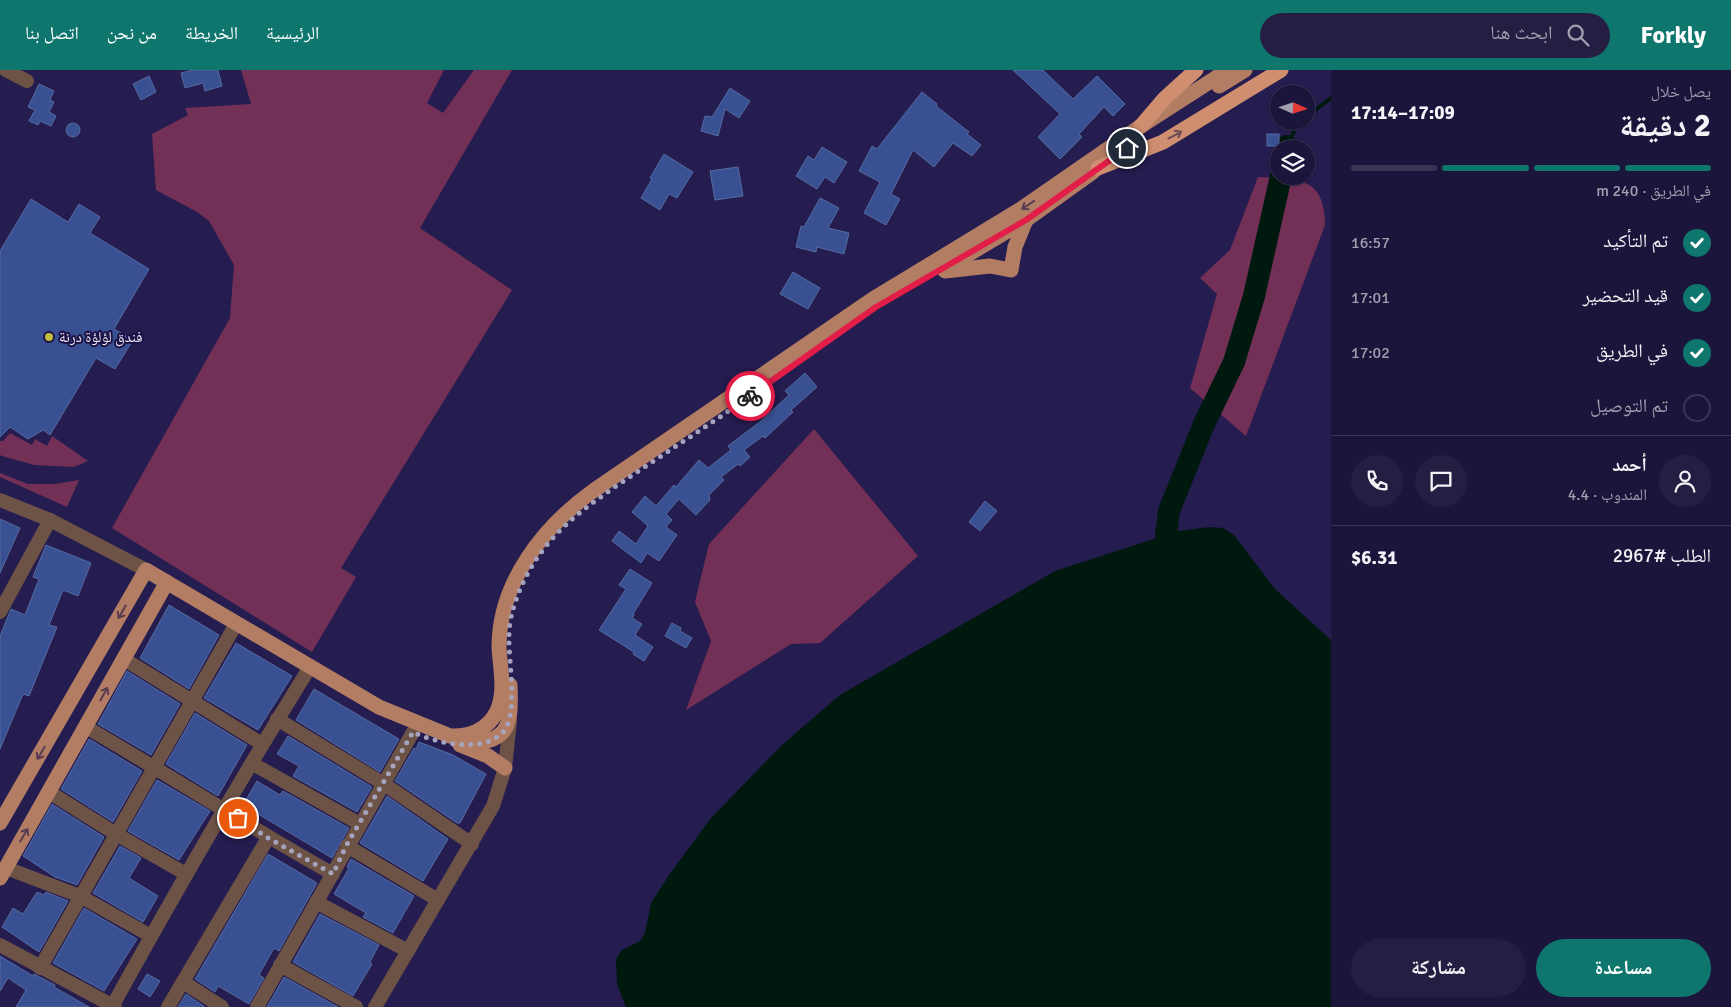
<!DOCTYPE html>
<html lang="ar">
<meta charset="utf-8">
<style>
:root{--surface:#1c153b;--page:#251e42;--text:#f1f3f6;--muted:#a09faf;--line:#3a3455;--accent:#0f766e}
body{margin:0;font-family:Signika,"Noto Naskh Arabic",sans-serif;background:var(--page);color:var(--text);direction:rtl;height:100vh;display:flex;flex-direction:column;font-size:19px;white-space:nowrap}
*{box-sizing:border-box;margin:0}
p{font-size:16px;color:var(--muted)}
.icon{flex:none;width:28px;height:28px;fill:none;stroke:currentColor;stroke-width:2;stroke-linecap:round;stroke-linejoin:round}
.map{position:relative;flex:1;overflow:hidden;direction:ltr}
.sheet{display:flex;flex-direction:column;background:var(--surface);width:400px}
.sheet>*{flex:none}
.needle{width:32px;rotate:93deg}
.buttons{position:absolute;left:1270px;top:15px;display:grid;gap:10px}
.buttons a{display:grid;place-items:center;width:45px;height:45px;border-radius:50%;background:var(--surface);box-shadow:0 1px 4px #0004,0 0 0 1px var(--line);font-size:25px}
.pin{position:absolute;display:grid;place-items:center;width:42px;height:42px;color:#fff;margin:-21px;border:2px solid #fff;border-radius:50%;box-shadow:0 1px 5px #0007}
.courier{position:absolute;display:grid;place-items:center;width:50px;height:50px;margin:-25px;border:4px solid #e11d48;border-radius:50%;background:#fff;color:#222;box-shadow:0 1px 6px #0007}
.headline em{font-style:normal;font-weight:700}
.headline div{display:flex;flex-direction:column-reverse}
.headline{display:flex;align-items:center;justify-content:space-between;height:85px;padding:0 20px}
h1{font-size:32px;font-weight:700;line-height:38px}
.bar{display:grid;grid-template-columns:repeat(4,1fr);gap:8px 5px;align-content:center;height:60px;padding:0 20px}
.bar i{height:6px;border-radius:4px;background:var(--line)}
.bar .active{background:var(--accent)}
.bar p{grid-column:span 4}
.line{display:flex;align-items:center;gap:12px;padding:0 20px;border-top:1px solid var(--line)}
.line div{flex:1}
.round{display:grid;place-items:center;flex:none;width:52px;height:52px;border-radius:26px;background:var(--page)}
ol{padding:0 20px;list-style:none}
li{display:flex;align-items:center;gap:15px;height:55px}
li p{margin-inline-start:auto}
li .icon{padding:5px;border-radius:50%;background:var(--accent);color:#fff;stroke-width:4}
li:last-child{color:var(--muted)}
li i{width:28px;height:28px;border:2px solid var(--line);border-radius:50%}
.button{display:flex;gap:10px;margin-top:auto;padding:10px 20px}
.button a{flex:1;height:58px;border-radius:30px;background:var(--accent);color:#fff;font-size:20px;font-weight:700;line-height:58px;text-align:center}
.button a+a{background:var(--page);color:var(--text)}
header{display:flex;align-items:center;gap:30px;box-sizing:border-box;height:70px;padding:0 25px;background:var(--accent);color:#fff}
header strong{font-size:24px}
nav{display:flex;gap:28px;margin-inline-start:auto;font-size:18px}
.search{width:350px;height:45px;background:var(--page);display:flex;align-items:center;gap:12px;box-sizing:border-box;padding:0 18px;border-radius:28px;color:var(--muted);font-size:19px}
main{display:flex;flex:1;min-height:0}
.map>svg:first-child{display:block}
</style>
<header>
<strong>Forkly</strong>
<div class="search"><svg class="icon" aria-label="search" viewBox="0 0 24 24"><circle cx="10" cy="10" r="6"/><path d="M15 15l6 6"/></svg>ابحث هنا</div>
<nav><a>الرئيسية</a><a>الخريطة</a><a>من نحن</a><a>اتصل بنا</a></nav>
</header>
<main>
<section class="sheet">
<div class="headline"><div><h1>2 دقيقة</h1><p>يصل خلال</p></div><em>17:09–17:14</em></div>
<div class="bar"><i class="active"></i><i class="active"></i><i class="active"></i><i></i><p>في الطريق · 240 m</p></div>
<ol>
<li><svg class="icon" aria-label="check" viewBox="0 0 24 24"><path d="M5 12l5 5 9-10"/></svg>تم التأكيد<p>16:57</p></li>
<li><svg class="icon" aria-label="check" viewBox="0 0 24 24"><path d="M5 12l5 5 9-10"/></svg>قيد التحضير<p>17:01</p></li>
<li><svg class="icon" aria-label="check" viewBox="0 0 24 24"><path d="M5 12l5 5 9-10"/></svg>في الطريق<p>17:02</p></li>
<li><i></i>تم التوصيل</li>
</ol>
<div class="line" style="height:90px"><a class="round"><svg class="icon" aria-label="person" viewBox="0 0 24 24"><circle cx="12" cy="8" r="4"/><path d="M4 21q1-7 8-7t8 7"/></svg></a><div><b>أحمد</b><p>المندوب · 4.4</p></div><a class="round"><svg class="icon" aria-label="chat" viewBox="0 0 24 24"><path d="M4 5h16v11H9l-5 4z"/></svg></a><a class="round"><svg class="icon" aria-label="phone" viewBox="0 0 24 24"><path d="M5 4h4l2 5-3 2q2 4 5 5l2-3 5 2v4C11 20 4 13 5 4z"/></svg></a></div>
<div class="line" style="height:65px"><div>الطلب #2967</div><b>$6.31</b></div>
<div class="button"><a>مساعدة</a><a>مشاركة</a></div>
</section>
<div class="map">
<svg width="1331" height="937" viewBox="0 0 1331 937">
<rect width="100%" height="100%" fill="#251c4f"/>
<!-- green -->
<g fill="#733057">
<polygon points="241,0 444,0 427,33 443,43 474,0 512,0 420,158 512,220 341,498 356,507 312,582 112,458 230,248 234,195 209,151 197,142 156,120 152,64 188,45 185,38 251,34"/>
<path d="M1258 107C1297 109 1325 106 1325 155L1246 366 1190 318 1217 224 1200 208 1230 180Z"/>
<polygon points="814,359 918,486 820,573 791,574 686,640 711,571 695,532 709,474"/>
<polygon points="10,363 32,375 35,369 47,376 52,366 88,391 74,397 34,395 2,386 0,385 0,371 3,371"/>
<polygon points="0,403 28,414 55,414 79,410 67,437 0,407"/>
</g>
<!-- water -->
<polygon fill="#00190e" points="1210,457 1223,458 1234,465 1275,519 1331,570 1331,937 626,937 617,914 616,889 622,880 640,871 645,863 651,833 669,805 711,748 783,674 840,625 1055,501 1178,461"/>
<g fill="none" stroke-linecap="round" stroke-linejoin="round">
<!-- stream -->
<g stroke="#00190e" stroke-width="4">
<polyline points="1306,47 1331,28"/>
<polyline points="1287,76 1297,55 1301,51"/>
</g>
<!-- river -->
<g stroke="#00190e" stroke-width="22">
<polyline points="1287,79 1287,76"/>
<polyline points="1166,465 1169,441 1204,354 1234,292 1254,226 1281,106"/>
</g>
</g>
<!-- building -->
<g fill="#395192" stroke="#556ba1">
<polygon points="193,0 218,0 222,16 205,21 203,13 185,18 181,3"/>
<polygon points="1013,0 1043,0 1073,29 1097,6 1125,34 1113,46 1104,37 1079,64 1082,67 1060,89 1038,67 1060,44"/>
<polygon points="149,6 156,22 141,30 133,14"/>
<polygon points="39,14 54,21 50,30 54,32 49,42 56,46 51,56 40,51 38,55 29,51 35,40 28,37"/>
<polygon points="730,18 750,31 739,48 725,39 718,66 701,61 705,46 712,47"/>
<polygon points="922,22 937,34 936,36 969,62 967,64 981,75 972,86 953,73 934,97 913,80 891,124 900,129 886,155 864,143 880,112 859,101 872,76 877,79"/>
<circle cx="73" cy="60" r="7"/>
<rect x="1267" y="64" width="12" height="12"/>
<polygon points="822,77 847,92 834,113 825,107 817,119 796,106 808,86 814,90"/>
<polygon points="664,84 693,102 677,128 669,124 660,140 641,128 652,109 650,108"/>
<polygon points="738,97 743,126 715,130 710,101"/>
<polygon points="820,128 839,138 828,158 849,163 844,184 817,177 816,182 796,177 801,156 804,157"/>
<polygon points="31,129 68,152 79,134 100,147 90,163 149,199 114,259 133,270 115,299 96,288 50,365 43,360 28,369 10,357 0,367 0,181"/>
<polygon points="793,202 820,218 808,239 780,224"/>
<polygon points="805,303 817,317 791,340 793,342 765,368 763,366 744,380 750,387 740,396 738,394 721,407 724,410 709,425 710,430 696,445 679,429 666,444 672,450 666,457 677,465 659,491 647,483 641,493 612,471 619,461 636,474 648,456 632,442 645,426 656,436 674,415 676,417 699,390 708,398 731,380 728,376 761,351 789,325 785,321"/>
<polygon points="985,431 997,441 980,461 969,452"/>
<polygon points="0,449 20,458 0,503"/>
<polygon points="46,475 91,493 78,526 63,520 49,555 57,557 29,626 23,624 0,679 0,566 11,539 25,545 39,509 33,507"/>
<polygon points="630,499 652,513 633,544 634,545 632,548 642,554 635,565 653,577 644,591 633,584 634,582 599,560 626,519 619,515"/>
<polygon points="169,535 219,565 189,619 140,588"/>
<polygon points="672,553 681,558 680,561 692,568 686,578 665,566"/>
<polygon points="236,573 292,606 258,660 204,628"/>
<polygon points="127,601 180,634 151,685 98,654"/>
<polygon points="314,619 399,669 380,702 296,650"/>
<polygon points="195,643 247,675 218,726 166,694"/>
<polygon points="288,666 372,717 357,742 293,706 299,696 277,684"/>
<polygon points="89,669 142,701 113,752 61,719"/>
<polygon points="419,672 453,685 486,704 460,753 457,753 395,711 414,678 416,679"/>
<polygon points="157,710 210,741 179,790 128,761"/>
<polygon points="257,711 280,725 283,721 349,758 332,788 243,735"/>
<polygon points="387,726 448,769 423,811 360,773"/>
<polygon points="52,734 104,767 77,815 55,807 23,786"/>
<polygon points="120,776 141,788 129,808 158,826 143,852 93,823"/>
<polygon points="268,784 317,813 279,881 274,878 259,905 264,908 249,934 218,916 215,922 195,909"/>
<polygon points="351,789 414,826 393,863 363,847 366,843 334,824 349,798 347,797"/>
<polygon points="37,822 44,825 46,822 68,831 39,882 2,857 13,838 23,844"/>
<polygon points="84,838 137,869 104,921 53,893"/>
<polygon points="320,844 379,875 370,892 372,894 353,926 293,892"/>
<polygon points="0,886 33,906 34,904 55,915 54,917 89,937 16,937 26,920 8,908 0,921"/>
<polygon points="147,904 160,911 150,927 138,919"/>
<polygon points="284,907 338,937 267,937"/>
<polygon points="186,924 205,937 178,937"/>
</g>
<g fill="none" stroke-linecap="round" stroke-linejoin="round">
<!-- street -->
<g stroke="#6d5346" stroke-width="14">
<polyline points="6,0 27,11"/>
<polyline points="0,430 50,450 146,500"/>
<polyline points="0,542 50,450"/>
<polyline points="124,589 262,674"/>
<polyline points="277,649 384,714 472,774"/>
<path d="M86 657C169 705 249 757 333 804"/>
<polyline points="253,694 360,754"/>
<polyline points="49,722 116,764 186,804"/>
<polyline points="347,776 438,830"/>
<polyline points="6,798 80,826 151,866"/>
<polyline points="316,832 408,881"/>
<polyline points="0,875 115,937"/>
<polyline points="280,895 356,937"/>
<polyline points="40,898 236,554"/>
<polyline points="183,912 222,937"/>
<path d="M113 935C176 821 241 708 310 597"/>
<polyline points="168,937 268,768"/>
<polyline points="257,937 413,662"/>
<polyline points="375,937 493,736 505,698 510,651"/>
</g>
<!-- primary -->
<g stroke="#b37d64" stroke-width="15">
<polyline points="1219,16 1245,0"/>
<polyline points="949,196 1026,150 1093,102"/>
<polyline points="945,201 990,196 1011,200 1015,177 1026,150"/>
<path d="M460 675C508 672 512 660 510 615"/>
<polyline points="463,676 488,686 505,698"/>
<path d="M0 753 146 500 379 637 450 666C469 667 488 660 497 641 506 622 500 597 499 577 499 513 543 457 593 421L873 229 1021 139 1141 56 1228 0"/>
<polyline points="0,808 167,512"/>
</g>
<!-- highway -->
<g stroke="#cf8e6f" stroke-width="15">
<polyline points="1141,56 1165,28 1196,0"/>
<polyline points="1098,98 1163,72 1281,0"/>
</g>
</g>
<!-- one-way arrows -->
<defs><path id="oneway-shaft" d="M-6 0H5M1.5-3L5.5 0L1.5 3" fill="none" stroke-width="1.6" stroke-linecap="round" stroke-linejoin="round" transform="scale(1.25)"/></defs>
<use stroke="#6d4957" href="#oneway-shaft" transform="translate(1175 65) rotate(-28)"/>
<g stroke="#583c51">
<use href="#oneway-shaft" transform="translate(1028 135) rotate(146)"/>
<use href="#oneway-shaft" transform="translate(122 542) rotate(120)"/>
<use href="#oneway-shaft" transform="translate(104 624) rotate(-61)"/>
<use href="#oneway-shaft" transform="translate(41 683) rotate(120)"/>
<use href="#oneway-shaft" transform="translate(24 765) rotate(-60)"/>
</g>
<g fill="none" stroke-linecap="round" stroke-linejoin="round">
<!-- done -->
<path stroke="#a6a3be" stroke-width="5" stroke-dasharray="0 9" d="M238 748 268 768 333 804 346 776 413 662C436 673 483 684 503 662 519 645 508 589 509 566 509 556 511 545 514 536 536 466 587 436 643 398 679 374 715 351 750 326"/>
<!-- route -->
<polyline stroke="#e11d48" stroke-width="6" points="750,326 876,237 1026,150 1127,78"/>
</g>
<!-- markers -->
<circle fill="#c3bd3e" stroke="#1c1144" stroke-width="2" cx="49" cy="267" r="5"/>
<g text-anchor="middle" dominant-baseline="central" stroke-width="4" stroke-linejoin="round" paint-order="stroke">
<!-- poi labels -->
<g font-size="15" fill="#ececf9" stroke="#1c1144" text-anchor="start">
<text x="59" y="267">فندق لؤلؤة درنة</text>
</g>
</g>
</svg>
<div class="buttons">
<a><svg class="needle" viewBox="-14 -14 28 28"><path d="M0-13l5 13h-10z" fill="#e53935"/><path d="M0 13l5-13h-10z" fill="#a09faf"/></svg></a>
<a><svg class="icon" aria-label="layers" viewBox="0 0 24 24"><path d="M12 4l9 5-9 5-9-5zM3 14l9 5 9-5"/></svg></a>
</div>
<div class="pin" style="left:238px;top:748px;background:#ea580c"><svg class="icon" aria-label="bag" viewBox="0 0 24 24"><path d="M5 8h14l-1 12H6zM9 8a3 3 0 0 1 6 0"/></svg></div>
<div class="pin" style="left:1127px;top:78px;background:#1f2937"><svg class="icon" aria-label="home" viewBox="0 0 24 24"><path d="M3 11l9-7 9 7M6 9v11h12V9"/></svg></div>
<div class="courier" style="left:750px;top:326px"><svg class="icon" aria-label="bike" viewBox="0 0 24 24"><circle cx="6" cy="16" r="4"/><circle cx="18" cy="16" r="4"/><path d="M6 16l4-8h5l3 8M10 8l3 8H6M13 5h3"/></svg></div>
</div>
</main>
